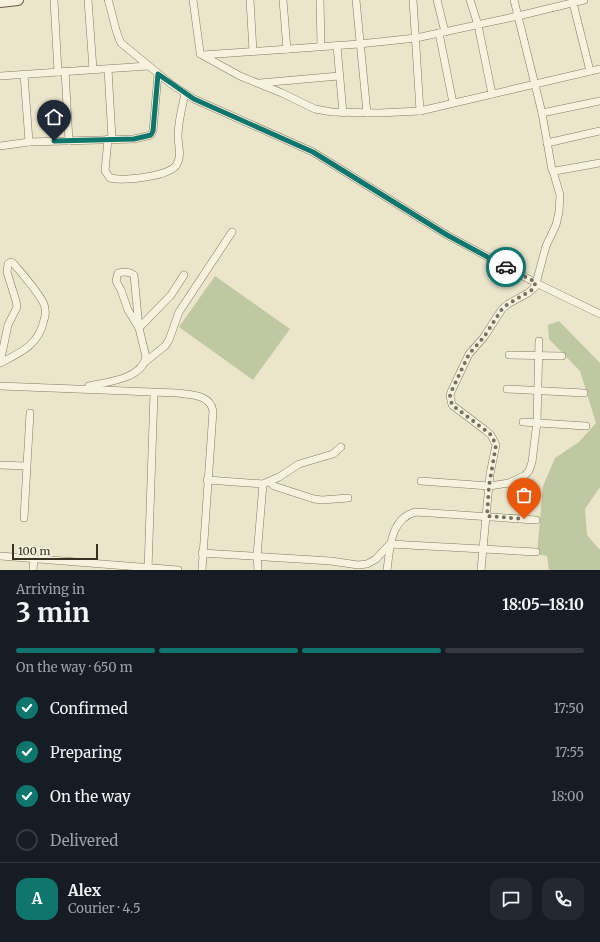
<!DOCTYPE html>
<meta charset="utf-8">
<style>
:root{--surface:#171b24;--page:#242831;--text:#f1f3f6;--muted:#9ea1a6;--line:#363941;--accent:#0f766e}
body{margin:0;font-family:Merriweather,serif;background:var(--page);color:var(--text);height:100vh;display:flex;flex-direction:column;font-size:15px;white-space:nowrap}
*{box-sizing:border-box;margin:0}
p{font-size:13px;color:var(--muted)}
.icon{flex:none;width:22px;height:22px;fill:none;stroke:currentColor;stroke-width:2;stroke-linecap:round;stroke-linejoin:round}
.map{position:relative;height:570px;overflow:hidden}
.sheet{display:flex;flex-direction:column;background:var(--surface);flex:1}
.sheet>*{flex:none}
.scale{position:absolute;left:12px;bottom:10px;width:86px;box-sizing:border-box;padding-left:4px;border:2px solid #393023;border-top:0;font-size:11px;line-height:14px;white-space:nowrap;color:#393023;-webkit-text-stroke:3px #f3efdb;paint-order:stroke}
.pin{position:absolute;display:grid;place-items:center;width:34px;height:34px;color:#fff;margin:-41px -17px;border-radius:50% 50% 50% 0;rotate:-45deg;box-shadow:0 0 4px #0007}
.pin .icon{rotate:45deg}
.courier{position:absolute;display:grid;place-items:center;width:40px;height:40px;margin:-20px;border:3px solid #0f766e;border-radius:50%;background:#fff;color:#222;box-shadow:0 1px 5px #0007}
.headline em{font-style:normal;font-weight:700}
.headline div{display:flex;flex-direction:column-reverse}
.headline{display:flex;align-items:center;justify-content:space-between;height:68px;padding:0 16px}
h1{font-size:26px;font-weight:700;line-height:30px}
.bar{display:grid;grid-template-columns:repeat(4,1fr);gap:6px 4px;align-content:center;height:48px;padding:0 16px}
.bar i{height:5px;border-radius:3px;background:var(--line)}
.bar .current{background:var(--accent)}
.bar p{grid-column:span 4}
.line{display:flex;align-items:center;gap:10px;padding:0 16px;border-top:1px solid var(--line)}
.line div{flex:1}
.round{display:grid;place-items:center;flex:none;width:42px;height:42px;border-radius:12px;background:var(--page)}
ol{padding:0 16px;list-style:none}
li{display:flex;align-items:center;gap:12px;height:44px}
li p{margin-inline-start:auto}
li .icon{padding:4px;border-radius:50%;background:var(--accent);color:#fff;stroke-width:4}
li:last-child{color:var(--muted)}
li i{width:22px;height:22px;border:2px solid var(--line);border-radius:50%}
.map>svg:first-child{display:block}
</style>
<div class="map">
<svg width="600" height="570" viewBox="0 0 600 570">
<rect width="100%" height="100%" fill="#ebe5cc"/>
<!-- green -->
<g fill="#bfc8a0">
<polygon points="215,276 290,329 253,380 179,327"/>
<polygon points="559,321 600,363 600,487 585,509 587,535 600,550 600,570 549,570 547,556 537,554 543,486 555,458 579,442 596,423 580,371 549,339 548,325"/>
</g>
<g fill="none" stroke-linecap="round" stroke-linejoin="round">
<defs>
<g id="minor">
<polyline points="54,0 58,72"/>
<polyline points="88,0 93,69"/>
<path d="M108 0C113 14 114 29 121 43L171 84 194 99 313 152 447 235 536 283 600 314"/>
<polyline points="193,0 200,52 200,54 203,55 359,44 416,38 518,16 584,0"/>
<polyline points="250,0 253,51"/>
<polyline points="283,0 287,49"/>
<polyline points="320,0 321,46"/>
<polyline points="356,0 367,113"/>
<polyline points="413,0 420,111"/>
<polyline points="437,0 445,32"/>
<polyline points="470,0 478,25 492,94"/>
<polyline points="514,0 542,113 552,170 555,171 600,163"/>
<polyline points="573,3 590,71"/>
<polyline points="439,33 453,103"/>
<polyline points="337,46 343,113"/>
<polyline points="202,55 240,76 282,93 315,109 332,112 379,113 420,111 600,69"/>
<polyline points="108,69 112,139"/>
<polyline points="65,71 69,141"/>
<polyline points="24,74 29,142"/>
<polyline points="0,76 148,66"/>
<polyline points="260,83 339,76"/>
<polyline points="542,113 600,101"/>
<path d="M108 139 105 171 110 178C123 181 170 177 177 164 182 156 178 145 178 136 178 122 182 107 185 94"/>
<polyline points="547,143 600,131"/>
<polyline points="0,146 29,142 134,139 151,135 153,131 158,74"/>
<polyline points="139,328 171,295 184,275"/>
<polyline points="509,355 562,356"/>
<polyline points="145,362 165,346 169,340 179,312 232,232"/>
<path d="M0 363 8 325 17 307 16 301 7 272 8 264 11 262 13 263C24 276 35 288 43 302 46 308 46 314 44 320 39 345 20 353 0 363"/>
<path d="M0 386 177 393C190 395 210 394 213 411L202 570"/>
<path d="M89 386C107 382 142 379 146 357L139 328 134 275C129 271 124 272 118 273L116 281 121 290 128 310 139 328"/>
<polyline points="507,389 584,393"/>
<polyline points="523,422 586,426"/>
<polyline points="0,465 26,466"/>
<polyline points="207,480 263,484 279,477 299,464 333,454 341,447"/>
<polyline points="421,481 489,486 509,483 524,476 529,471 532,462 537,422 539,341"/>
<polyline points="270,482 274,486 314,499 322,500 348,498"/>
<polyline points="24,518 30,413"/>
<polyline points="202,553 331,561 358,565 367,564 376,559 390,544 536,552"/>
<polyline points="0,556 178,570"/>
<polyline points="33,570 34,558"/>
<polyline points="148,570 154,393"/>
<polyline points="258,570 257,556 263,484"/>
<path d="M387 570C390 549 390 518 416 512L536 520"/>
<polyline points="481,570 490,474 496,445 491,435 485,430 452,405 450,396 451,392 469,354 484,337 502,309 508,304 528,293 535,287 546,246 556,225 559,212 560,195 553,171"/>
</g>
<polyline id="secondary" points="0,2 18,0"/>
</defs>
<!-- minor casing -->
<use href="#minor" stroke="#867961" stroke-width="8"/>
<!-- secondary casing -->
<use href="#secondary" stroke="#695b44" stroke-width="12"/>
<!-- minor -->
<use href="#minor" stroke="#f6f2de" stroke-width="7"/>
<!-- secondary -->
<use href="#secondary" stroke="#f6f2de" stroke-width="10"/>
</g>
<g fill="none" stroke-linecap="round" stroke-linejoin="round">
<!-- done -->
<polyline stroke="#776f5e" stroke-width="4" stroke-dasharray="0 7.2" points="506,267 536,282 532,290 508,304 502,309 484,337 469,354 451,392 450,396 452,405 485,430 491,435 496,445 489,486 487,516 524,519"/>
<!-- route -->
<polyline stroke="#0f766e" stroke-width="5" points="54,141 134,139 151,135 153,131 158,74 194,99 313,152 447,235 506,267"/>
</g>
</svg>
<div class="scale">100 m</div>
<div class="pin" style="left:524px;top:519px;background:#ea580c"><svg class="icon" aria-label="bag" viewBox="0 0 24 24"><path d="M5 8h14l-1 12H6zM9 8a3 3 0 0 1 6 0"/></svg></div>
<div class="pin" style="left:54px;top:141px;background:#1f2937"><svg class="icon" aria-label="home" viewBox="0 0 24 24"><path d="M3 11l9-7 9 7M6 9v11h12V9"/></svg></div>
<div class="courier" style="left:506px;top:267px"><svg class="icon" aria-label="car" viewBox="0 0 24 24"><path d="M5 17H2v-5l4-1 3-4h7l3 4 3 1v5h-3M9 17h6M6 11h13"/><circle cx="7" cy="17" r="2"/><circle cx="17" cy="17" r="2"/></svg></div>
</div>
<section class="sheet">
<div class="headline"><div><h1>3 min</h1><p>Arriving in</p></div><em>18:05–18:10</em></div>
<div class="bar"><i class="current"></i><i class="current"></i><i class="current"></i><i></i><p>On the way · 650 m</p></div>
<ol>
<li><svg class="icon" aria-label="check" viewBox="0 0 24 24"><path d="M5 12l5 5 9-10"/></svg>Confirmed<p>17:50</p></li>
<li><svg class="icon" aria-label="check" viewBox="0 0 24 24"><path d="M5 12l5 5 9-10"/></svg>Preparing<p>17:55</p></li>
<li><svg class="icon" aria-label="check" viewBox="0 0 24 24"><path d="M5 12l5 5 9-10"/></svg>On the way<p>18:00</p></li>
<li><i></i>Delivered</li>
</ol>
<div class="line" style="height:72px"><b class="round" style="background:var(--accent);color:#fff">A</b><div><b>Alex</b><p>Courier · 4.5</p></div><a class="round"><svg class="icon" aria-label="chat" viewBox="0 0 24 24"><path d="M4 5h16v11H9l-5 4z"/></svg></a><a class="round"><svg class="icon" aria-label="phone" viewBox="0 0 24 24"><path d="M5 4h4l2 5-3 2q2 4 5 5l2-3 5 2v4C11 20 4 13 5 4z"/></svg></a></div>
</section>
